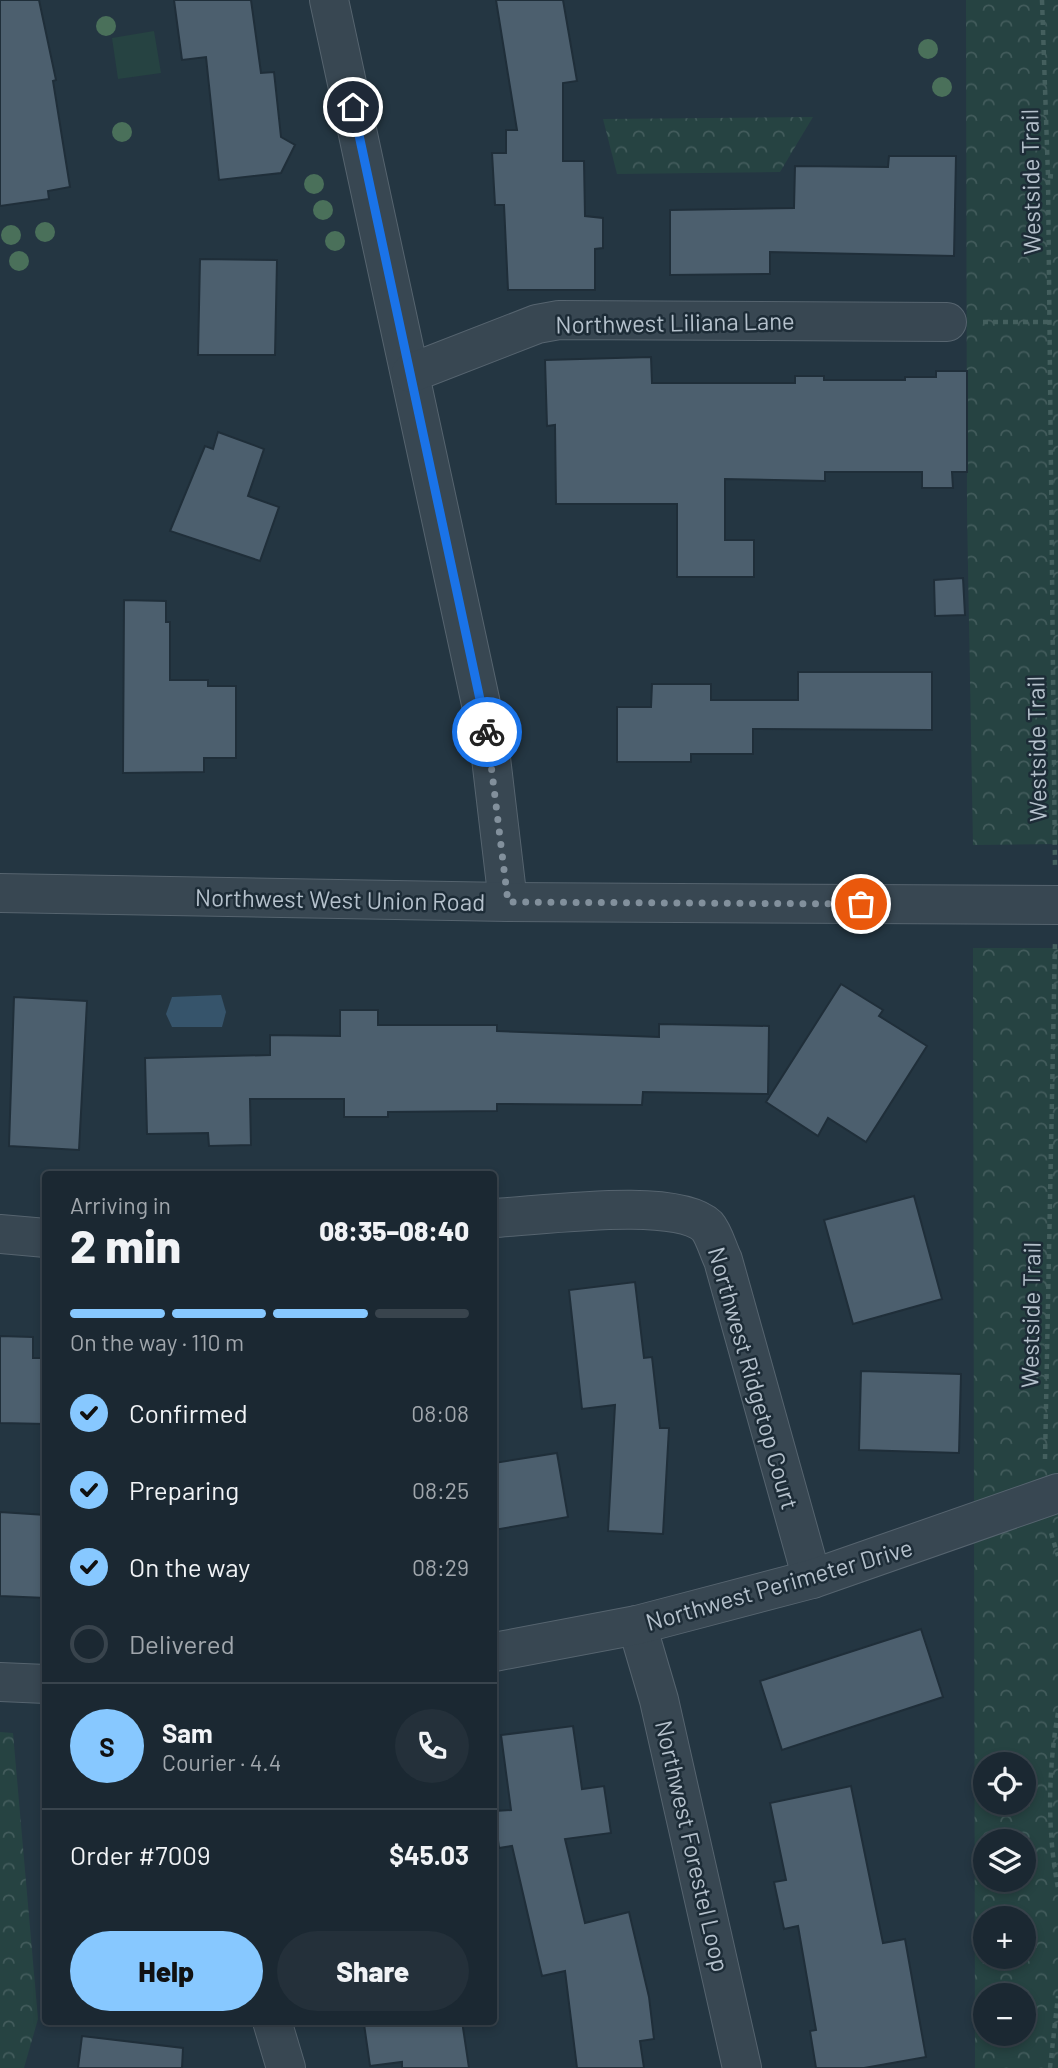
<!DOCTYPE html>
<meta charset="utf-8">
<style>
:root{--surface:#1b2832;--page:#24303a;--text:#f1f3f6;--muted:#a0a6ac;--line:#39444d;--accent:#87c8ff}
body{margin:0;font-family:Barlow,sans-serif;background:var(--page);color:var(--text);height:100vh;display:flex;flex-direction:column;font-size:26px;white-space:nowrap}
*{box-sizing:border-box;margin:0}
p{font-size:23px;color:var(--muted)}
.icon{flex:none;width:38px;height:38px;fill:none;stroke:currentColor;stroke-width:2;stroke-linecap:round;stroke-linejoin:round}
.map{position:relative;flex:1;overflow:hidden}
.side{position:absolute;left:42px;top:1171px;width:455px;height:854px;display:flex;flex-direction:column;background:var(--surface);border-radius:7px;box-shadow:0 4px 10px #0003,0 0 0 2px var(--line)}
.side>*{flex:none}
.buttons{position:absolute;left:973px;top:1752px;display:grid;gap:14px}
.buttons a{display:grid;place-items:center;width:63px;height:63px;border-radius:50%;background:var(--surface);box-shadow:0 4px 10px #0003,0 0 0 2px var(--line);font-size:35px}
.pin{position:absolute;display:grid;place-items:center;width:60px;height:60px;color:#fff;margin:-30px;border:4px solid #fff;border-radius:50%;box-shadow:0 2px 7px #0007}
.courier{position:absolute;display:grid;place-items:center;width:70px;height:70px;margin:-35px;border:5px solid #1a73e8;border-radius:50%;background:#fff;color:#222;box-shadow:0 2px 9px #0007}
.head em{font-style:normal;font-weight:800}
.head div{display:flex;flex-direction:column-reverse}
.head{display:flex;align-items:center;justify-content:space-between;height:119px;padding:0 28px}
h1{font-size:46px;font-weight:800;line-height:52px}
.bar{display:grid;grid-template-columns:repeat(4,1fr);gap:10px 7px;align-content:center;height:84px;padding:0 28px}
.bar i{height:9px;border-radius:5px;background:var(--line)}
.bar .on{background:var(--accent)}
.bar p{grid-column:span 4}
.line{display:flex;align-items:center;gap:18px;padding:0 28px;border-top:2px solid var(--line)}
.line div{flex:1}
.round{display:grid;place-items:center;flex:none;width:74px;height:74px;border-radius:37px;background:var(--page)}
ol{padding:0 28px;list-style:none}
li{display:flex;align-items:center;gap:21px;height:77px}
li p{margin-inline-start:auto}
li .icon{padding:7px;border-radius:50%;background:var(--accent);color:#111;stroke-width:4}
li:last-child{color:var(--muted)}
li i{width:38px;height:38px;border:4px solid var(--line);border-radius:50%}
.button{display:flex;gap:14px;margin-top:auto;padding:14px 28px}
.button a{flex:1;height:80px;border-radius:42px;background:var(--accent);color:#111;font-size:28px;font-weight:800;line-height:80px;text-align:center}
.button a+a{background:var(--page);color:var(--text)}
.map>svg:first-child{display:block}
</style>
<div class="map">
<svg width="1058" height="2068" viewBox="0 0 1058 2068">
<defs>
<pattern id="forest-crowns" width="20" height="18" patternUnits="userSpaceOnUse" patternTransform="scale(1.75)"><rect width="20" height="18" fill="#264342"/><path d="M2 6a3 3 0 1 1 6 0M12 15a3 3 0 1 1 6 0" fill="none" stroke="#435c5c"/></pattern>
</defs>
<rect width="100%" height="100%" fill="#243642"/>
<!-- forest -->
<g fill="url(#forest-crowns)" fill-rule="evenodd">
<polygon points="966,0 1058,0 1058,844 973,845 967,512"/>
<polygon points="813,117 780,172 617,174 603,119"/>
<path d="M973 948H1058V2068H975ZM985 1764H1024V1802H985ZM985 1841H1024V1880H985ZM985 1918H1024V1956H985ZM985 1995H1024V2034H985Z"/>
<polygon points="0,1732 13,1733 38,2019 24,2068 0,2068"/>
</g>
<!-- pitch -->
<polygon fill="#264342" points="154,31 161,73 118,79 112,38"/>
<!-- water -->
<polygon fill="#36546b" points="221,995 226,1012 222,1027 172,1027 166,1014 172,997"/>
<!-- building -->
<g fill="#4c5f6e" stroke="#1f2e39" stroke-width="2">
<polygon points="0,0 39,0 56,80 53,81 70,187 48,191 49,199 0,206"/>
<polygon points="174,0 251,0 261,73 274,72 281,137 295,145 281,173 219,180 206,57 182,60"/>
<polygon points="496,0 563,0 577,81 563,83 563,161 584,161 585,216 603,218 603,248 595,249 595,290 508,290 504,205 495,205 492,153 506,153 506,130 517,130"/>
<polygon points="889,156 956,156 954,256 770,252 770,274 670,275 670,210 794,208 795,166 888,167"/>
<polygon points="200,259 277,260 275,355 198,355"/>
<polygon points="651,357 652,383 795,383 795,376 824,376 824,380 905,380 905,377 936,377 936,371 967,371 967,472 952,472 953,488 922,488 922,472 825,472 825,481 725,479 725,540 754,540 754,577 677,577 677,504 556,504 555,425 547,426 545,360"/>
<polygon points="218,432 264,449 248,496 279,507 260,561 170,531 205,446 213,449"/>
<polygon points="963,578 965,615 935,616 934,580"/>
<polygon points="124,600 166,601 166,622 170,622 170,680 208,680 208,686 236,686 236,758 204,758 204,772 123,773"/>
<polygon points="798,672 932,672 932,730 753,729 753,754 691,754 691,762 617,762 617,707 651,707 652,684 711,684 711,700 798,700"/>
<polygon points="841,984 883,1010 879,1016 927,1046 866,1142 828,1118 818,1136 766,1102"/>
<polygon points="14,997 87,1001 79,1150 9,1146"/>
<polygon points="340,1010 378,1010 378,1025 497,1025 497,1031 659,1037 659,1024 769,1026 768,1094 643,1092 642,1105 497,1104 497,1111 388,1112 388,1117 344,1117 344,1099 250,1099 251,1145 209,1146 208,1133 147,1134 145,1058 270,1055 270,1035 340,1036"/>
<polygon points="914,1196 942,1299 853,1324 824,1220"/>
<polygon points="635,1282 644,1358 652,1357 660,1428 669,1428 663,1534 608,1531 615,1405 582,1409 569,1290"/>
<polygon points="0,1336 33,1337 33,1358 46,1358 46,1424 0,1423"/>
<polygon points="861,1371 961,1374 959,1453 859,1450"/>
<polygon points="557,1453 568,1517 494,1530 494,1463"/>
<polygon points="0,1512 46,1515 46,1598 0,1596"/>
<polygon points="921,1629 943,1697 782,1750 760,1681"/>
<polygon points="573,1726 582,1789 604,1786 611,1833 565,1839 585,1923 629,1912 649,1997 654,2039 640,2041 644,2068 577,2068 565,1971 542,1976 512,1846 499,1848 494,1811 511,1810 501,1735"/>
<polygon points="851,1786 883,1943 905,1939 926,2057 864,2068 816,2068 810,2031 816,2030 798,1926 784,1929 774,1882 786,1880 770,1803"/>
<polygon points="381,2021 462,2021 469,2068 402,2068 402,2062 370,2066 364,2024"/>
<polygon points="82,2036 183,2048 182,2068 78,2068"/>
</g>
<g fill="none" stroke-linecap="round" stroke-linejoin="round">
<defs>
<g id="minor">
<polyline points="329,0 489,741 508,902"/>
<polyline points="411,373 537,324 559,320 947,322"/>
<path d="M494 1218C539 1216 676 1196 707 1226 714 1234 718 1250 723 1260L812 1579"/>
<polyline points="0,1234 46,1238"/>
<polyline points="637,1625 659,1700 742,2068"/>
<polyline points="494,1652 637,1625 812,1579 1058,1493"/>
<polyline points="0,1682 46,1684"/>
<polyline points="272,2021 286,2068"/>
</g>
<polyline id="tertiary" points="0,893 508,902 1058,905"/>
</defs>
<!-- minor casing -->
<use href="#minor" stroke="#56646f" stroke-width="40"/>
<!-- tertiary casing -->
<use href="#tertiary" stroke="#56646f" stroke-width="40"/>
<!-- path -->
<g stroke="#445f5e" stroke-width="4.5" stroke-dasharray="5 5" stroke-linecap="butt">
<polyline points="1042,0 1048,176 1055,867"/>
<polyline points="1048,176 1058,177"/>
<polyline points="983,322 1049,322"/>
<polyline points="1045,1459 1055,942"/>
<polyline points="1051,1533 1058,1556"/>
<path d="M1058 1713C1048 1770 1047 1831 1058 1888"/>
<polyline points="1050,2068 1058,1996"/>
</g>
<!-- minor -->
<use href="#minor" stroke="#384752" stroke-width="38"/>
<!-- tertiary -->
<use href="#tertiary" stroke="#384752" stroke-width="38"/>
</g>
<!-- trees -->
<g fill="#4a705a">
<circle cx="106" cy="26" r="10"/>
<circle cx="928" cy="49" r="10"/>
<circle cx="942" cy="87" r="10"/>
<circle cx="122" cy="132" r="10"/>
<circle cx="314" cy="184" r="10"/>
<circle cx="323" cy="210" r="10"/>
<circle cx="45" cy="232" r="10"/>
<circle cx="11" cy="235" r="10"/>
<circle cx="335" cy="241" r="10"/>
<circle cx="19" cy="261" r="10"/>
</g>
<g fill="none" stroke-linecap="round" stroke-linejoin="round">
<!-- done -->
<polyline stroke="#82909c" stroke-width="7" stroke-dasharray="0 12.6" points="487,732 508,902 861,904"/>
<!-- route -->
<polyline stroke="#1a73e8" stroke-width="9" points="353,107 487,732"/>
</g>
<g text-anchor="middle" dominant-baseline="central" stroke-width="5" stroke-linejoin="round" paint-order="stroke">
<!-- street labels -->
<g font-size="24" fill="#b5c1cc" stroke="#1d2c37">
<text transform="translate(1030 182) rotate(-91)">Westside Trail</text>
<text transform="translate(675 322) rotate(-1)">Northwest Liliana Lane</text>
<text transform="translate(1036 749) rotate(-91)">Westside Trail</text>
<text transform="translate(340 899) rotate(1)">Northwest West Union Road</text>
<text transform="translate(1030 1315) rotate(-89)">Westside Trail</text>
<text transform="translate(754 1378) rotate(74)">Northwest Ridgetop Court</text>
<text transform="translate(779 1584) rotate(-16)">Northwest Perimeter Drive</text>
<text transform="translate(693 1846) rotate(77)">Northwest Forestel Loop</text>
</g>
</g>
</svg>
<div class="buttons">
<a><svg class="icon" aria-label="locate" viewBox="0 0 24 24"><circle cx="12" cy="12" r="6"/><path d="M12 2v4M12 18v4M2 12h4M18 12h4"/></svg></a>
<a><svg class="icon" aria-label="layers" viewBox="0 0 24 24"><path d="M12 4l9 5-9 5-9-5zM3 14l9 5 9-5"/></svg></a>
<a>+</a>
<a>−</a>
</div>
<div class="pin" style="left:861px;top:904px;background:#ea580c"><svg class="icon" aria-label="bag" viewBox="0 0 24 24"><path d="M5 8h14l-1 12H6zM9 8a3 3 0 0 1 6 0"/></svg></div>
<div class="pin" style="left:353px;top:107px;background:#1f2937"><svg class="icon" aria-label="home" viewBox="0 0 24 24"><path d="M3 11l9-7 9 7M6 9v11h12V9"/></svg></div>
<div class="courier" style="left:487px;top:732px"><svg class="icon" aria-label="bike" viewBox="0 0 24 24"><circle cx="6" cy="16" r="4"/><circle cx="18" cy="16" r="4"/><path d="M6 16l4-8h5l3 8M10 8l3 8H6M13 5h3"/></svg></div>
<section class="side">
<div class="head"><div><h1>2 min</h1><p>Arriving in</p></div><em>08:35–08:40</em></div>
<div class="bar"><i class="on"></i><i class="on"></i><i class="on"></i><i></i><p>On the way · 110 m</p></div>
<ol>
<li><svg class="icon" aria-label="check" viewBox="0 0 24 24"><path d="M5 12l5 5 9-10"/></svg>Confirmed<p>08:08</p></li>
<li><svg class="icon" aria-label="check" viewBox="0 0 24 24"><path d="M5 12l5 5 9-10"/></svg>Preparing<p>08:25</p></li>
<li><svg class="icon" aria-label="check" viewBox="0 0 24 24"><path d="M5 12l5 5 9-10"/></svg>On the way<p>08:29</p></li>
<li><i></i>Delivered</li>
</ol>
<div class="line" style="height:126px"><b class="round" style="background:var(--accent);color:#111">S</b><div><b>Sam</b><p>Courier · 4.4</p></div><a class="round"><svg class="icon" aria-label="phone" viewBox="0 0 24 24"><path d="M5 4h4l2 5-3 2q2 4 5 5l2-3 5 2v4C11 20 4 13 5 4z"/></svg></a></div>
<div class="line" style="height:91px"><div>Order #7009</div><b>$45.03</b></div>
<div class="button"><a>Help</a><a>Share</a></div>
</section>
</div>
